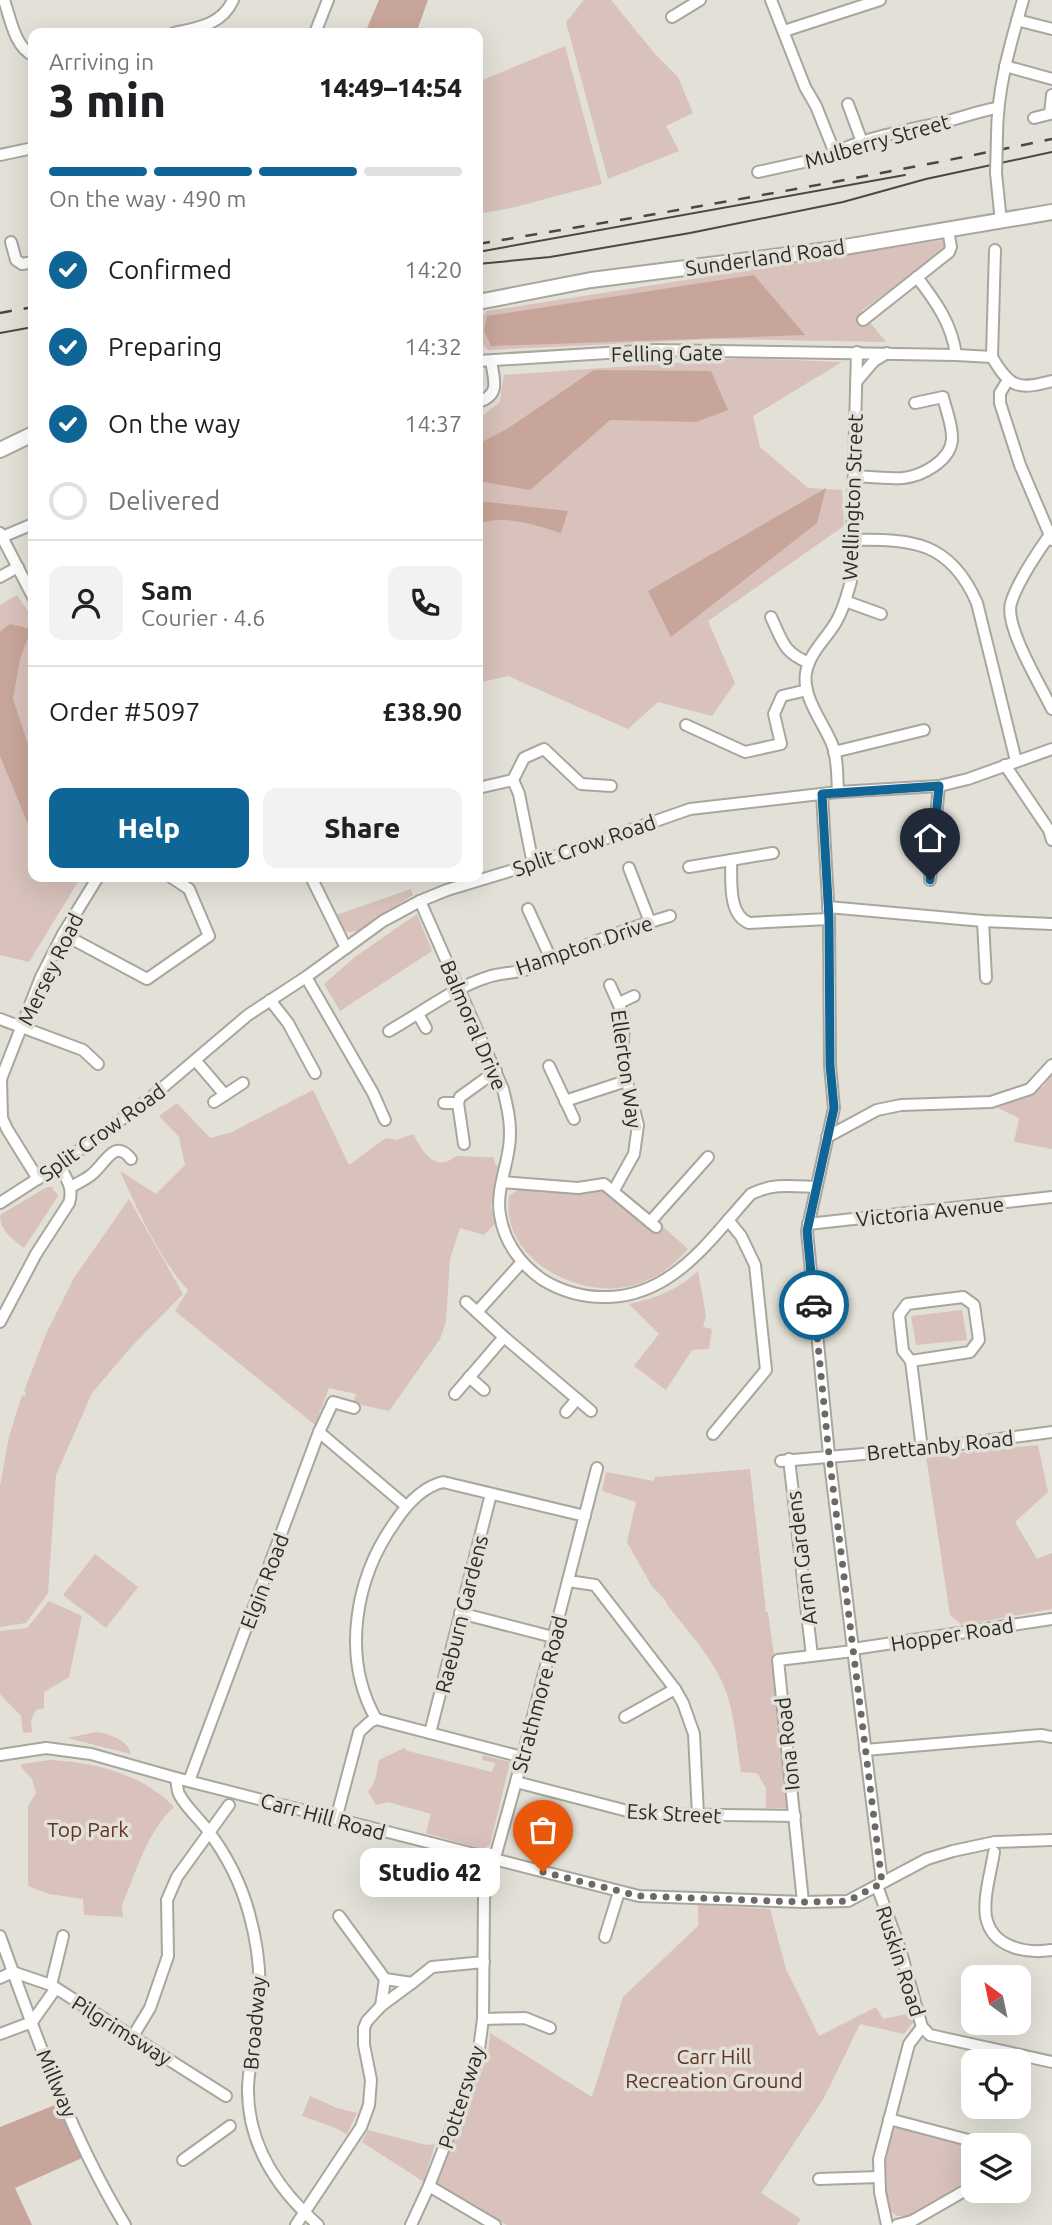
<!DOCTYPE html>
<meta charset="utf-8">
<style>
:root{--surface:#fff;--page:#f2f2f2;--text:#202124;--muted:#757577;--line:#e0e0e0;--accent:#0f6596}
body{margin:0;font-family:Ubuntu,sans-serif;background:var(--page);color:var(--text);height:100vh;display:flex;flex-direction:column;font-size:26px;white-space:nowrap}
*{box-sizing:border-box;margin:0}
p{font-size:23px;color:var(--muted)}
.icon{flex:none;width:38px;height:38px;fill:none;stroke:currentColor;stroke-width:2;stroke-linecap:round;stroke-linejoin:round}
.map{position:relative;flex:1;overflow:hidden}
.side{position:absolute;left:28px;top:28px;width:455px;height:854px;display:flex;flex-direction:column;background:var(--surface);border-radius:14px;box-shadow:0 7px 28px #0002}
.side>*{flex:none}
.needle{width:46px;rotate:327deg}
.fabs{position:absolute;left:961px;top:1965px;display:grid;gap:14px}
.fabs a{display:grid;place-items:center;width:70px;height:70px;border-radius:14px;background:var(--surface);box-shadow:0 7px 28px #0002;font-size:35px}
.pin{position:absolute;display:grid;place-items:center;width:60px;height:60px;color:#fff;margin:-72px -30px;border-radius:50% 50% 50% 0;rotate:-45deg;box-shadow:0 0 7px #0007}
.pin .icon{rotate:45deg}
.courier{position:absolute;display:grid;place-items:center;width:70px;height:70px;margin:-35px;border:5px solid #0f6596;border-radius:50%;background:#fff;color:#222;box-shadow:0 2px 9px #0007}
.bubble{position:absolute;height:49px;border-radius:14px;background:var(--surface);box-shadow:0 7px 28px #0002;font-size:23px;font-weight:800;line-height:49px;text-align:center}
.summary em{font-style:normal;font-weight:800}
.summary div{display:flex;flex-direction:column-reverse}
.summary{display:flex;align-items:center;justify-content:space-between;height:119px;padding:0 21px}
h1{font-size:46px;font-weight:800;line-height:52px}
.bar{display:grid;grid-template-columns:repeat(4,1fr);gap:10px 7px;align-content:center;height:84px;padding:0 21px}
.bar i{height:9px;border-radius:5px;background:var(--line)}
.bar .selected{background:var(--accent)}
.bar p{grid-column:span 4}
.line{display:flex;align-items:center;gap:18px;padding:0 21px;border-top:2px solid var(--line)}
.line div{flex:1}
.round{display:grid;place-items:center;flex:none;width:74px;height:74px;border-radius:14px;background:var(--page)}
ol{padding:0 21px;list-style:none}
li{display:flex;align-items:center;gap:21px;height:77px}
li p{margin-inline-start:auto}
li .icon{padding:7px;border-radius:50%;background:var(--accent);color:#fff;stroke-width:4}
li:last-child{color:var(--muted)}
li i{width:38px;height:38px;border:4px solid var(--line);border-radius:50%}
.primary-button{display:flex;gap:14px;margin-top:auto;padding:14px 21px}
.primary-button a{flex:1;height:80px;border-radius:14px;background:var(--accent);color:#fff;font-size:28px;font-weight:800;line-height:80px;text-align:center}
.primary-button a+a{background:var(--page);color:var(--text)}
.map>svg:first-child{display:block}
</style>
<div class="map">
<svg width="1052" height="2225" viewBox="0 0 1052 2225">
<rect width="100%" height="100%" fill="#e2e0d7"/>
<!-- green -->
<g fill="#d8c2bb">
<polygon points="584,0 611,0 655,54 678,77 693,113 666,126 679,151 608,179 566,22"/>
<polygon points="565,46 602,184 511,208 478,214 478,82"/>
<polygon points="943,240 945,250 861,311 886,342 716,339 488,350 479,341 478,322 487,311"/>
<polygon points="746,358 842,362 753,416 760,447 808,488 842,490 844,526 708,621 735,683 712,716 658,702 628,729 508,676 478,683 478,419 500,402 504,375"/>
<polygon points="17,595 27,610 33,607 33,877 81,877 29,962 0,955 0,605"/>
<polygon points="411,889 413,895 357,931 349,932 342,930 336,915"/>
<polygon points="417,914 432,951 340,1011 324,984 355,957"/>
<polygon points="1052,1071 1052,1149 1014,1142 1019,1118 998,1108 1044,1086"/>
<path d="M313 1090 349 1165 386 1138 396 1140 413 1134C420 1145 428 1165 445 1162 451 1161 453 1156 460 1156 471 1156 482 1158 493 1157L496 1166 501 1163 491 1206 495 1224 484 1235 460 1228 450 1259 446 1321 440 1339 389 1411 353 1403 356 1394 329 1388 315 1425 175 1311 188 1290C160 1260 137 1209 120 1171L156 1194 185 1165 179 1137 159 1116 177 1103 210 1138 232 1132Z"/>
<path d="M47 1187H52L58 1196 24 1248C13 1239 0 1231 0 1215Z"/>
<path d="M604 1187 661 1225 688 1249C673 1266 656 1279 634 1285 580 1301 500 1259 509 1196L519 1189 577 1193Z"/>
<polygon points="129,1199 183,1294 132,1346 92,1393 56,1475 48,1593 26,1623 0,1627 0,1486 9,1437 22,1395 25,1396 26,1392 24,1391 46,1334 74,1278"/>
<path d="M698 1271 706 1316 703 1327 712 1329 709 1349 692 1350 666 1390 634 1366 659 1334 629 1304C656 1298 678 1290 698 1271Z"/>
<polygon points="962,1310 967,1340 916,1345 911,1316"/>
<polygon points="1038,1445 1048,1492 1015,1522 1037,1559 1052,1553 1052,1609 962,1625 950,1615 926,1456"/>
<path d="M750 1469 766 1612H768L795 1808H766V1788L757 1773 741 1772C737 1748 735 1721 728 1697 717 1662 690 1634 668 1606L665 1600 651 1585 627 1542 636 1502 602 1491 606 1472 654 1481 655 1477Z"/>
<polygon points="95,1554 138,1587 106,1628 63,1595"/>
<polygon points="49,1601 82,1616 69,1677 44,1692 44,1708 36,1710 31,1720 32,1732 23,1733 21,1716 0,1694 0,1631 27,1628"/>
<path d="M97 1732C111 1734 127 1740 131 1754L67 1738Z"/>
<path d="M404 1748 408 1751 492 1772 495 1763 482 1760 483 1755 510 1762 490 1845 485 1848H479L426 1833 431 1814 388 1802 376 1805 368 1791C376 1784 377 1770 379 1760Z"/>
<path d="M50 1760C94 1762 143 1774 174 1807 147 1831 136 1873 122 1905L123 1917 84 1915 83 1899 49 1894 28 1886V1806L36 1793 32 1779 22 1768 21 1764Z"/>
<polygon points="698,1905 770,1909 786,1969 819,2036 876,2007 883,2019 912,2013 915,2020 904,2034 860,2024 824,2098 761,2193 801,2219 797,2225 507,2225 437,2184 488,2055 490,2033 592,2097 623,1997 698,1926"/>
<path d="M310 2096 337 2108 357 2113 347 2134C332 2125 318 2122 302 2116Z"/>
<path d="M898 2126 973 2146V2179L909 2216H897L888 2210C883 2179 884 2162 891 2131Z"/>
<polygon points="368,2130 426,2145 435,2144 424,2182 362,2142"/>
</g>
<!-- forest -->
<g fill="#c8a59a">
<polygon points="379,0 428,0 416,33 365,33"/>
<polygon points="754,275 805,335 491,346 484,331 487,316"/>
<polygon points="594,370 711,371 728,410 696,422 610,420 530,490 478,481 478,444 507,429"/>
<polygon points="826,488 817,523 671,637 648,591"/>
<path d="M478 501 568 511 561 533C535 525 503 514 478 524Z"/>
<polygon points="10,624 31,629 20,659 13,699 33,759 33,836 0,756 0,632"/>
<polygon points="60,2103 82,2158 15,2188 32,2225 0,2225 0,2127"/>
</g>
<g fill="none" stroke-linecap="round" stroke-linejoin="round">
<defs>
<g id="minor">
<path d="M4 0C10 17 15 48 33 55"/>
<polyline points="771,0 805,87 816,106 834,151"/>
<polyline points="672,17 700,0"/>
<polyline points="1017,20 1052,29"/>
<polyline points="784,31 880,0"/>
<path d="M174 33C197 28 222 25 233 0"/>
<polyline points="315,33 328,0"/>
<polyline points="1005,66 1052,79"/>
<polyline points="848,104 862,142"/>
<polyline points="1034,118 1050,114 1052,95"/>
<path d="M997 136C997 89 1010 45 1023 0"/>
<polyline points="0,155 33,148"/>
<path d="M758 172 826 157C861 138 904 131 943 122 961 118 978 111 997 108"/>
<polyline points="996,173 1001,222"/>
<polyline points="11,242 16,260 22,264 33,262"/>
<path d="M917 277C936 302 952 324 956 355"/>
<polyline points="863,320 949,252 951,247 948,230"/>
<polyline points="992,357 995,250"/>
<path d="M478 361 655 350 956 355 992 357C1010 388 1018 390 1052 381"/>
<polyline points="1008,380 1000,393 1000,403 1020,465 1052,540"/>
<polyline points="856,382 874,361 887,353"/>
<path d="M478 402C501 395 494 380 491 361"/>
<path d="M854 476C870 477 887 479 903 478 922 476 950 461 952 440 953 426 946 410 943 397L915 403"/>
<polyline points="0,533 33,597"/>
<path d="M1049 536C1037 553 1017 583 1011 603 1004 626 1041 686 1052 709"/>
<polyline points="2,537 33,524"/>
<path d="M853 540C912 539 950 541 977 603L1016 761"/>
<polyline points="0,577 18,567"/>
<polyline points="845,601 881,614"/>
<path d="M771 617C783 642 783 652 809 663"/>
<polyline points="686,725 745,752 781,744 774,714 782,696 807,690"/>
<polyline points="834,752 924,730"/>
<polyline points="1005,765 1049,830 1052,840"/>
<polyline points="513,780 524,758 544,749 581,784 611,786"/>
<polyline points="478,788 513,780 519,794 533,864"/>
<path d="M838 792C837 777 838 758 832 744 823 722 802 697 806 673 809 653 827 638 836 622 844 609 847 595 851 581L857 352"/>
<polyline points="822,794 829,919 830,1065 834,1108 807,1231 829,1455 882,1883"/>
<path d="M731 860C732 879 727 914 749 923L829 919"/>
<polyline points="689,867 773,853"/>
<polyline points="629,868 650,922"/>
<polyline points="311,877 346,948"/>
<polyline points="930,880 939,786"/>
<path d="M420 901 503 1089C508 1109 512 1127 509 1147 506 1170 496 1192 500 1215 504 1242 521 1265 543 1280 563 1292 586 1298 609 1297 674 1295 711 1238 751 1194 773 1183 791 1186 816 1187"/>
<polyline points="828,907 983,921 1052,924"/>
<polyline points="528,909 551,959"/>
<polyline points="983,921 986,978"/>
<polyline points="63,934 147,979 209,936 189,889 171,877"/>
<polyline points="306,977 373,1093 385,1120"/>
<polyline points="610,985 622,1012 624,1022 622,1062 638,1125 634,1154 614,1190"/>
<polyline points="270,1000 288,1023 315,1073"/>
<polyline points="619,1003 634,996"/>
<polyline points="418,1014 426,1028"/>
<polyline points="0,1019 83,1050 98,1064"/>
<path d="M389 1031C421 1013 453 988 488 977 502 972 516 974 530 968 576 949 622 930 670 916"/>
<polyline points="196,1061 225,1095"/>
<polyline points="549,1066 574,1119"/>
<polyline points="565,1101 626,1081"/>
<polyline points="214,1102 243,1083"/>
<polyline points="444,1103 458,1103"/>
<polyline points="827,1137 877,1110 901,1105 991,1102 1030,1089 1052,1065"/>
<polyline points="464,1144 458,1103 460,1097 496,1071"/>
<polyline points="38,1179 7,1129 2,1118 1,1079 41,977 63,934 98,877"/>
<polyline points="502,1182 578,1188 604,1184 656,1227"/>
<path d="M71 1187C77 1183 85 1180 91 1175 105 1165 114 1137 131 1159"/>
<polyline points="0,1203 59,1165 148,1100 248,1015 306,977 383,921 420,901 447,890 533,864 690,809 838,792 939,786 968,779 1052,749"/>
<polyline points="650,1222 708,1157"/>
<polyline points="808,1224 1052,1197"/>
<polyline points="466,1302 504,1337 591,1411"/>
<polyline points="477,1312 522,1262"/>
<path d="M0 1322 36 1254 69 1203C74 1188 66 1178 59 1165"/>
<polyline points="911,1361 970,1352 979,1340 974,1305 963,1297 907,1304 899,1315 903,1351 911,1361 922,1449"/>
<polyline points="469,1377 484,1390"/>
<polyline points="455,1394 504,1337"/>
<polyline points="566,1412 577,1399"/>
<polyline points="319,1432 406,1506"/>
<polyline points="713,1434 766,1370 755,1265 741,1236 728,1220"/>
<polyline points="789,1459 812,1656"/>
<polyline points="781,1461 922,1449 1052,1432"/>
<polyline points="568,1581 595,1585 675,1689 683,1703 694,1734 698,1815"/>
<polyline points="460,1613 553,1637"/>
<polyline points="853,1649 1052,1619"/>
<polyline points="625,1717 675,1689"/>
<polyline points="376,1719 522,1757"/>
<polyline points="430,1733 491,1494"/>
<polyline points="865,1750 1041,1735 1052,1737"/>
<polyline points="0,1755 46,1748 91,1754 176,1778 639,1896 803,1902 848,1901 927,1859 953,1851 995,1842 1052,1840"/>
<path d="M176 1778C177 1783 177 1790 179 1794 186 1808 200 1819 209 1832 227 1856 241 1884 249 1913 258 1945 262 1979 258 2013 256 2038 249 2062 248 2087 247 2144 277 2189 318 2225"/>
<polyline points="189,1781 319,1432 333,1402 354,1408"/>
<polyline points="516,1782 639,1814 795,1816"/>
<path d="M336 1819 359 1732 370 1722 376 1719C341 1657 355 1578 395 1522 407 1504 422 1487 443 1482L585 1516"/>
<path d="M994 1852C991 1872 983 1897 986 1917 992 1948 1027 1954 1052 1950"/>
<polyline points="877,1886 900,1949 922,2027 930,2035 1052,2062"/>
<polyline points="803,1902 778,1660 853,1651"/>
<polyline points="339,1916 385,1979"/>
<path d="M0 1936C35 2034 71 2136 125 2225"/>
<polyline points="605,1937 619,1892"/>
<polyline points="0,1978 13,1972 51,1985 226,2096"/>
<polyline points="51,1985 63,1936"/>
<polyline points="381,2006 412,1983"/>
<polyline points="483,2019 525,2018 550,2028"/>
<polyline points="0,2034 32,2022 56,1988"/>
<polyline points="133,2036 150,2008 168,1956 167,1900 177,1877 229,1805"/>
<polyline points="889,2119 991,2146"/>
<polyline points="183,2160 230,2126"/>
<polyline points="819,2179 879,2177"/>
<polyline points="429,2186 495,2225"/>
<polyline points="296,2225 361,2127 369,2105 371,2080 364,2045 364,2028 367,2021 381,2006 385,1979 412,1983 432,1967 484,1962"/>
<polyline points="411,2225 429,2186 472,2075 479,2049 483,2019 484,1897 516,1782 597,1468"/>
<polyline points="887,2225 880,2192 879,2159 909,2044 922,2027"/>
<polyline points="897,2225 912,2221 973,2186"/>
</g>
<g id="major">
<polyline points="478,302 591,280 827,250 1052,212"/>
<polyline points="0,450 33,434"/>
</g>
</defs>
<!-- minor casing -->
<use href="#minor" stroke="#a8a69d" stroke-width="14"/>
<!-- major casing -->
<use href="#major" stroke="#a8a69d" stroke-width="18"/>
<!-- minor -->
<use href="#minor" stroke="#fff" stroke-width="10"/>
<!-- major -->
<use href="#major" stroke="#fff" stroke-width="14"/>
<!-- tram -->
<g stroke="#494944" stroke-width="2">
<polyline points="478,252 905,175"/>
<polyline points="478,264 550,257 690,233 843,202 926,179 1052,152"/>
<polyline points="0,333 33,327"/>
</g>
<!-- rail -->
<g stroke="#494944" stroke-width="2.5" stroke-dasharray="12 12" stroke-linecap="butt">
<path d="M478 244C670 212 861 179 1052 139"/>
<polyline points="0,313 33,307"/>
</g>
<defs>
<polyline id="minor-bridge" points="996,173 997,136"/>
</defs>
<!-- minor-bridge casing -->
<use href="#minor-bridge" stroke="#a8a69d" stroke-width="14" stroke-linecap="butt"/>
<!-- minor-bridge -->
<use href="#minor-bridge" stroke="#fff" stroke-width="10"/>
</g>
<g fill="none" stroke-linecap="round" stroke-linejoin="round">
<!-- done -->
<polyline stroke="#6b6a65" stroke-width="7" stroke-dasharray="0 12.6" points="543,1872 639,1896 803,1902 848,1901 882,1883 829,1455 814,1305"/>
<!-- route -->
<polyline stroke="#0f6596" stroke-width="9" points="814,1305 807,1231 834,1108 830,1065 829,919 822,794 939,786 930,880"/>
</g>
<g text-anchor="middle" dominant-baseline="central" stroke-width="7" stroke-linejoin="round" paint-order="stroke">
<!-- street labels -->
<g font-size="21" fill="#2b2b27" stroke="#e2e0d7">
<text transform="translate(877 141) rotate(-16)">Mulberry Street</text>
<text transform="translate(765 257) rotate(-8)">Sunderland Road</text>
<text transform="translate(667 353) rotate(-1)">Felling Gate</text>
<text transform="translate(852 497) rotate(-88)">Wellington Street</text>
<text transform="translate(584 845) rotate(-19)">Split Crow Road</text>
<text transform="translate(584 945) rotate(-19)">Hampton Drive</text>
<text transform="translate(50 969) rotate(-64)">Mersey Road</text>
<text transform="translate(474 1025) rotate(67)">Balmoral Drive</text>
<text transform="translate(627 1069) rotate(82)">Ellerton Way</text>
<text transform="translate(102 1132) rotate(-36)">Split Crow Road</text>
<text transform="translate(930 1211) rotate(-6)">Victoria Avenue</text>
<text transform="translate(940 1445) rotate(-6)">Brettanby Road</text>
<text transform="translate(801 1558) rotate(-97)">Arran Gardens</text>
<text transform="translate(264 1581) rotate(-69)">Elgin Road</text>
<text transform="translate(461 1614) rotate(-76)">Raeburn Gardens</text>
<text transform="translate(952 1634) rotate(-9)">Hopper Road</text>
<text transform="translate(539 1694) rotate(-75)">Strathmore Road</text>
<text transform="translate(787 1744) rotate(-96)">Iona Road</text>
<text transform="translate(674 1813) rotate(3)">Esk Street</text>
<text transform="translate(323 1816) rotate(15)">Carr Hill Road</text>
<text transform="translate(901 1961) rotate(72)">Ruskin Road</text>
<text transform="translate(254 2023) rotate(-85)">Broadway</text>
<text transform="translate(122 2030) rotate(32)">Pilgrimsway</text>
<text transform="translate(57 2083) rotate(67)">Millway</text>
<text transform="translate(461 2097) rotate(-72)">Pottersway</text>
</g>
<!-- park labels -->
<g font-size="21" fill="#643323" stroke="#e2e0d7">
<text x="88" y="1829">Top Park</text>
<text x="714" y="2056">Carr Hill<tspan x="714" dy="24">Recreation Ground</tspan></text>
</g>
</g>
</svg>
<div class="fabs">
<a><svg class="needle" viewBox="-14 -14 28 28"><path d="M0-13l5 13h-10z" fill="#e53935"/><path d="M0 13l5-13h-10z" fill="#757577"/></svg></a>
<a><svg class="icon" aria-label="locate" viewBox="0 0 24 24"><circle cx="12" cy="12" r="6"/><path d="M12 2v4M12 18v4M2 12h4M18 12h4"/></svg></a>
<a><svg class="icon" aria-label="layers" viewBox="0 0 24 24"><path d="M12 4l9 5-9 5-9-5zM3 14l9 5 9-5"/></svg></a>
</div>
<div class="pin" style="left:543px;top:1872px;background:#ea580c"><svg class="icon" aria-label="bag" viewBox="0 0 24 24"><path d="M5 8h14l-1 12H6zM9 8a3 3 0 0 1 6 0"/></svg></div>
<div class="pin" style="left:930px;top:880px;background:#1f2937"><svg class="icon" aria-label="home" viewBox="0 0 24 24"><path d="M3 11l9-7 9 7M6 9v11h12V9"/></svg></div>
<div class="courier" style="left:814px;top:1305px"><svg class="icon" aria-label="car" viewBox="0 0 24 24"><path d="M5 17H2v-5l4-1 3-4h7l3 4 3 1v5h-3M9 17h6M6 11h13"/><circle cx="7" cy="17" r="2"/><circle cx="17" cy="17" r="2"/></svg></div>
<div class="bubble" style="left:360px;top:1848px;width:140px">Studio 42</div>
<section class="side">
<div class="summary"><div><h1>3 min</h1><p>Arriving in</p></div><em>14:49–14:54</em></div>
<div class="bar"><i class="selected"></i><i class="selected"></i><i class="selected"></i><i></i><p>On the way · 490 m</p></div>
<ol>
<li><svg class="icon" aria-label="check" viewBox="0 0 24 24"><path d="M5 12l5 5 9-10"/></svg>Confirmed<p>14:20</p></li>
<li><svg class="icon" aria-label="check" viewBox="0 0 24 24"><path d="M5 12l5 5 9-10"/></svg>Preparing<p>14:32</p></li>
<li><svg class="icon" aria-label="check" viewBox="0 0 24 24"><path d="M5 12l5 5 9-10"/></svg>On the way<p>14:37</p></li>
<li><i></i>Delivered</li>
</ol>
<div class="line" style="height:126px"><a class="round"><svg class="icon" aria-label="person" viewBox="0 0 24 24"><circle cx="12" cy="8" r="4"/><path d="M4 21q1-7 8-7t8 7"/></svg></a><div><b>Sam</b><p>Courier · 4.6</p></div><a class="round"><svg class="icon" aria-label="phone" viewBox="0 0 24 24"><path d="M5 4h4l2 5-3 2q2 4 5 5l2-3 5 2v4C11 20 4 13 5 4z"/></svg></a></div>
<div class="line" style="height:91px"><div>Order #5097</div><b>£38.90</b></div>
<div class="primary-button"><a>Help</a><a>Share</a></div>
</section>
</div>
